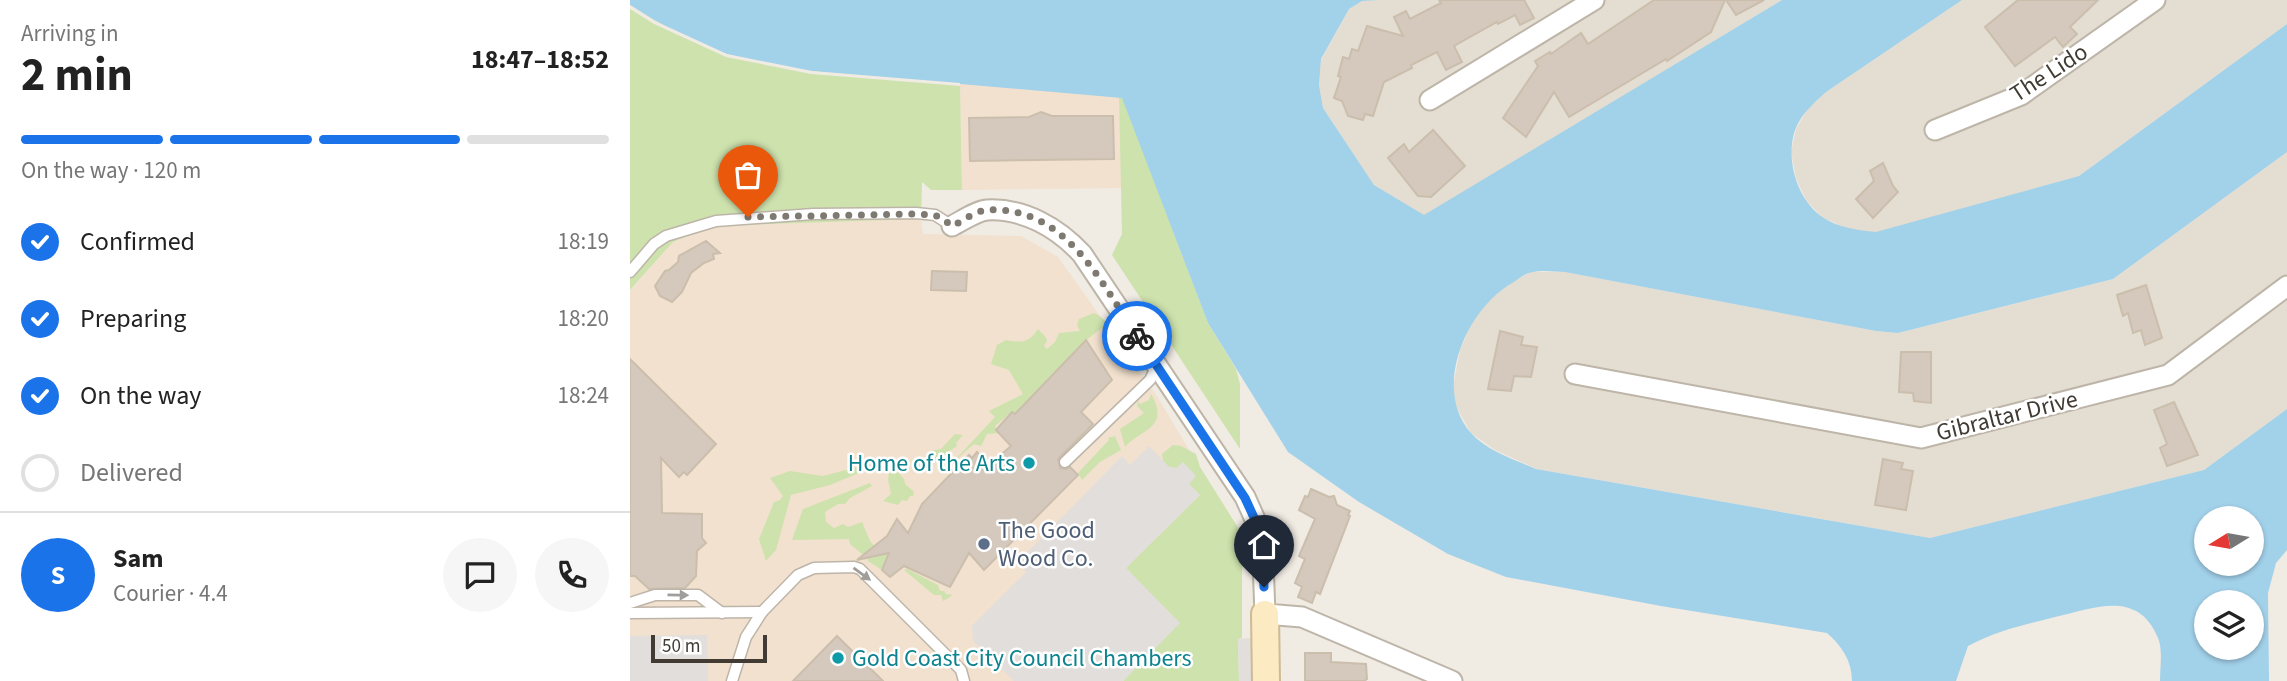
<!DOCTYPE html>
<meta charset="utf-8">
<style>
:root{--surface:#fff;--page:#f6f6f6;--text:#222;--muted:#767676;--line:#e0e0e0;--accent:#1a73e8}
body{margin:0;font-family:"Source Sans 3",sans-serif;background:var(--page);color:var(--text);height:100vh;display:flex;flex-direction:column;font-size:26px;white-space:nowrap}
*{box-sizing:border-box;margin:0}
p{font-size:23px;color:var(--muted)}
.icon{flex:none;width:38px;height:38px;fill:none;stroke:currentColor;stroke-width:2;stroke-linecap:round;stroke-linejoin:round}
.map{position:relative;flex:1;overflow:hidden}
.sheet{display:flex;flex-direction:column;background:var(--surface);width:630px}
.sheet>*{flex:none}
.needle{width:46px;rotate:259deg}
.controls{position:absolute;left:1564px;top:506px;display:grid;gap:14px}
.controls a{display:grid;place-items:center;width:70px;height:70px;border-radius:50%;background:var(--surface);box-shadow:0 2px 5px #0004;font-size:35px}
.scale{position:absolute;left:21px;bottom:18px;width:116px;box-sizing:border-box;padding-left:7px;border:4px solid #413b34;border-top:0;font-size:19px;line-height:24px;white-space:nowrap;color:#413b34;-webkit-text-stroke:5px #fff;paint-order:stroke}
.pin{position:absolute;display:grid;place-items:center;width:60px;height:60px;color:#fff;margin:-72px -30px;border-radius:50% 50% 50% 0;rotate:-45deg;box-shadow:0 0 7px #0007}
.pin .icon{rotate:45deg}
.courier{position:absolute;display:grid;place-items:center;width:70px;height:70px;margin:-35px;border:5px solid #1a73e8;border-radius:50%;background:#fff;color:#222;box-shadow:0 2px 9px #0007}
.summary em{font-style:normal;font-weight:700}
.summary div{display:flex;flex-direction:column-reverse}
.summary{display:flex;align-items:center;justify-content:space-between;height:119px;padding:0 21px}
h1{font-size:46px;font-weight:700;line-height:52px}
.bar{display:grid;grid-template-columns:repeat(4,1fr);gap:10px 7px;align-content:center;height:84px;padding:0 21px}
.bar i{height:9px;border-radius:5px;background:var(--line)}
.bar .on{background:var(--accent)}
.bar p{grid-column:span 4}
.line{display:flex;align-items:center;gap:18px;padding:0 21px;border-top:2px solid var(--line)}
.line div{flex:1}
.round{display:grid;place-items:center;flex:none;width:74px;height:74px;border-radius:37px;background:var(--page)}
ol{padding:0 21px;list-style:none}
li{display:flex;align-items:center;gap:21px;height:77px}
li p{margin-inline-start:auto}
li .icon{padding:7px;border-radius:50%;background:var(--accent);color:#fff;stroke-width:4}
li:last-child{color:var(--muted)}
li i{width:38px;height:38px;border:4px solid var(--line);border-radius:50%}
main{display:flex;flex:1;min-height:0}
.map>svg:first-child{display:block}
</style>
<main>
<section class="sheet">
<div class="summary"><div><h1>2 min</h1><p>Arriving in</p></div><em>18:47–18:52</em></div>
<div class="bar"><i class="on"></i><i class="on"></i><i class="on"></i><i></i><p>On the way · 120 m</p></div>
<ol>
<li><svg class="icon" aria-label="check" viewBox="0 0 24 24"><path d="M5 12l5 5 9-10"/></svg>Confirmed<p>18:19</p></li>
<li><svg class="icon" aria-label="check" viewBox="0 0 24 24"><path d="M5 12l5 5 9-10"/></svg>Preparing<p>18:20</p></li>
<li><svg class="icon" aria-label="check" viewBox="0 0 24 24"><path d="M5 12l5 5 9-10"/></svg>On the way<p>18:24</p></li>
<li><i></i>Delivered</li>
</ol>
<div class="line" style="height:126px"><b class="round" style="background:var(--accent);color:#fff">S</b><div><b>Sam</b><p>Courier · 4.4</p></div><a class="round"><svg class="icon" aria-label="chat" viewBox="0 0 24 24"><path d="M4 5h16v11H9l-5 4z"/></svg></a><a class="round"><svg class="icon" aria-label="phone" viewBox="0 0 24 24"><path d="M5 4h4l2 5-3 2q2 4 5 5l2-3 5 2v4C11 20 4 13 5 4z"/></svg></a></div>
</section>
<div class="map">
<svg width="1657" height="681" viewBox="0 0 1657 681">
<rect width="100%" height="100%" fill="#f0ebe3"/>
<!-- residential -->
<g fill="#e4ddd1">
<polygon points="750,0 1152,0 795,216 744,185 693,108 689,85 691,60 719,9 732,1"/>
<polygon points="1332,0 1657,0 1657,24 1449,176 1246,233 1216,228 1192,217 1176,200 1166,178 1161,152 1166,129 1177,110 1196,92"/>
<polygon points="1657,152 1657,409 1574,470 1300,538 907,469 865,450 841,433 824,403 823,387 830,350 846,313 870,289 901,272 935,272 1246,331 1269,333 1483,279"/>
</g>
<!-- commercial -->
<g fill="#f2e1ce">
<polygon points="330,83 489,97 492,188 332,190"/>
<polygon points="291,219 293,234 391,236 428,257 527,396 580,485 493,681 0,681 0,291 43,242 82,226"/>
</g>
<!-- green -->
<g fill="#cee2ad">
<polygon points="0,5 25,21 97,54 330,83 332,190 301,190 292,182 291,219 82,226 43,242 0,290"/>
<polygon points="489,97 493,98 578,323 606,369 610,384 610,449 482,255 492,234"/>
<path d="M464 313C479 319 504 356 509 371L506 372 472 328 456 340 385 414 382 412 365 426 369 433 357 434 351 446 344 444 322 463 365 417 359 411 393 394 379 370 361 364 367 345 376 340C391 343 399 343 408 329L415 336 417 341 414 346 417 349 425 342 429 333 450 331 447 325 449 319Z"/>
<path d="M521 394C541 428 511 429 495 447L490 429 514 413 507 406 508 401 510 404 519 400Z"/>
<polygon points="325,434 333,435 326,443 327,446 303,462 296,458 304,450 311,449"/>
<polygon points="485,436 491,450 470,462 452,480 448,473 479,440 478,438"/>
<polygon points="543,445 551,446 566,454 570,467 612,534 612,638 608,639 609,681 493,681 549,623 496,568 570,495 559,484 553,462 547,468 539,467 533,461 532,454"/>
<polygon points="231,466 236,470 200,485 161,495 146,550 136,561 129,539 144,502 150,500 153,496 140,478 160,471 193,476"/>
<polygon points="265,469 274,479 275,484 284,492 283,496 280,496 277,501 272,500 268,505 253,501 261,494 258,479 259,472"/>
<polygon points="240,483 242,486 220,498 215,504 208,504 195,512 196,522 204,528 213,524 218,527 232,522 240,541 244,546 238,552 241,558 259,553 252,570 238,561 237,554 232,554 220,544 219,539 162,540 173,509"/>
<polygon points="277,569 308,585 310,591 314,591 316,594 323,595 313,601 311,595 304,595 274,570"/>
</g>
<!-- parking -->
<g fill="#e1dedb">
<polygon points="519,446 539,467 547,468 553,462 566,476 559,484 570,495 496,568 550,623 493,681 384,681 343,641 342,626 396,572 388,562 492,456 500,465"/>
<polygon points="77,635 78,681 0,681 0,636"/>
<polygon points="621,638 622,681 609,681 608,639"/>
</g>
<!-- water -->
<path fill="#a2d1ea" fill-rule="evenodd" d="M0 0H750L732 1 719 9 691 59 689 85 693 108 744 185 794 215 1152 0H1332L1196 92C1184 103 1171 114 1165 130 1155 159 1167 201 1194 218 1210 228 1227 230 1246 232L1449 176 1657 24V152L1483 279 1268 333 1246 331 935 272C925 272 913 270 903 272 896 273 889 278 884 282 837 307 801 388 841 433 857 451 885 460 906 469L1300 538 1574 470 1657 409V550L1646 563 1638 593 1639 681H1530C1530 668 1533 649 1528 638 1508 589 1464 608 1425 617 1393 625 1368 630 1338 646L1326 681H1222C1222 661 1212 646 1197 633L1031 606 876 577 818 554 729 502 658 452 578 323 492 98 182 71C154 66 124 63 97 54 63 43 30 24 0 5ZM1577 518H1622V564H1577ZM1577 602H1622V648H1577Z"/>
<!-- pier -->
<polygon fill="#f0ebe3" points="0,5 25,21 97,54 182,71 330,83 330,86 181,74 96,57 24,24 0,9"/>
<!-- building -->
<g fill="#d4c9bc" stroke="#cbbead" stroke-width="2">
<polygon points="809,0 894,0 904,18 890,25 885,15 868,24 867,22 824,46 832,62 816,70 807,52 781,65 782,68 754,82 743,116 735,114 733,120 718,116 712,101 704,98 711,77 708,76 713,57 719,59 722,49 728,51 737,26 773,36 764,17 776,11 780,19 811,3"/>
<polygon points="1024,0 1095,0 1081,32 1037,61 1036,59 939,117 924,92 896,137 873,118 908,66 905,61 920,52 921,54 951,33 958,44"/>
<polygon points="1096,0 1134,0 1106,15"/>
<polygon points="1388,0 1468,0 1440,27 1447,34 1433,47 1425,37 1385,66 1355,27"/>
<polygon points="411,112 422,116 483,116 484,159 340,161 339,118 399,117"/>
<polygon points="803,130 835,166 801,197 788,196 758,158 774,144 779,152"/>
<polygon points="1253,163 1263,186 1268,192 1243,218 1226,199 1244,181 1240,171"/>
<polygon points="76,241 90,253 83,254 84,259 74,263 61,273 52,292 42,302 30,296 25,286 35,271 39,270 48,262 49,256"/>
<polygon points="302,271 337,272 336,291 301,290"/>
<polygon points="1516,285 1532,338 1515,345 1511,330 1503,333 1498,313 1493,316 1487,295"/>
<polygon points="870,331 893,337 891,345 907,347 901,377 884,376 881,391 858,389"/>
<polygon points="456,340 482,380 451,412 463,424 428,459 430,468 436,469 440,467 448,475 354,570 339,553 320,587 274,566 260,577 252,570 259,553 227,560 257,536 267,519 278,533 292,504 339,455 342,458 347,452 359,465 381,446 366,430 382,412 385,414"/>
<polygon points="1271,352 1301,352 1301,403 1284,401 1283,393 1269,392"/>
<polygon points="0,359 86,444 57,475 54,472 49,477 31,458 32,513 72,514 72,538 76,543 67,551 66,576 55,588 19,589 5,576 0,576"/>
<polygon points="1544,402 1568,455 1537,466 1530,448 1537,444 1524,410"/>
<polygon points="1253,459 1273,463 1271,469 1283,471 1276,510 1245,505"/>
<polygon points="681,489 699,497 704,496 707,505 720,511 718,515 720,516 690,594 686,592 682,603 668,597 672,587 665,583 675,559 669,556 685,519 669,510 675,496 678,497"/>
<polygon points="207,636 253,681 163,681"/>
<polygon points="675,653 701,653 701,662 736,664 737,679 734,681 675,681"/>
</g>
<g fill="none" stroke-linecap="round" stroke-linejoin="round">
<defs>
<g id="lane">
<polyline points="0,272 24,244 36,236 86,221 183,214 286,213 305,215 322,226"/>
<polyline points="435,462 520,380 527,366"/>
<polyline points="0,603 25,595 68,595 92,613"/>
<polyline points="0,613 132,612"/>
<polyline points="102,681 116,637 132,612 168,575 184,568 224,567 230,569 331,670 334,681"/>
</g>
<g id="street">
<polyline points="800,100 964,0"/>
<polyline points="1305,130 1391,95 1525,0"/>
<path d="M322 226C332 221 346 211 357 210 394 208 428 228 452 254L615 497 632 535 635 614 672 617 822 681"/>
<polyline points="945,374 1291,438 1538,375 1657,286"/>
</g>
<polyline id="secondary" points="635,614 636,681"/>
</defs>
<!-- lane casing -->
<use href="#lane" stroke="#beb5a9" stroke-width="13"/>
<!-- street casing -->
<use href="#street" stroke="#beb5a9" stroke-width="23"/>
<!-- secondary casing -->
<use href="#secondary" stroke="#cebb95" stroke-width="30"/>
<!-- lane -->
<use href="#lane" stroke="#fff" stroke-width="10"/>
<!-- street -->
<use href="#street" stroke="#fff" stroke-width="19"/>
<!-- secondary -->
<use href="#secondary" stroke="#fbeac2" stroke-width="26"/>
</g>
<!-- one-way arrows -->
<defs><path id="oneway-solid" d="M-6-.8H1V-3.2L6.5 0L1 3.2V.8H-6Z" transform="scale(1.75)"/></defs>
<g fill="#a09d9a">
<use href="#oneway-solid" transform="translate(232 574) rotate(36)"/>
<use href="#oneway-solid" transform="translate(48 595) rotate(1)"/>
</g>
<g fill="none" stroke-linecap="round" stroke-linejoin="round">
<!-- done -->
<path stroke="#7e7971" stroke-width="7" stroke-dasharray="0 12.6" d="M118 217 286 214 305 215 323 226C332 221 346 211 357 210 436 206 470 281 507 336"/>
<!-- route -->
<polyline stroke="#1a73e8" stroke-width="9" points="507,336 615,498 632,535 634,587"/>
</g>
<!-- markers -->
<g fill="#0f9aa8" stroke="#fff" stroke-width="2.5">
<circle cx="399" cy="463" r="7"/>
<circle cx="208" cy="658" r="7"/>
</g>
<circle fill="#5c6f8a" stroke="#fff" stroke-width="2.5" cx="354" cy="544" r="7"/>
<g text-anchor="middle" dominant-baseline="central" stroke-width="5" stroke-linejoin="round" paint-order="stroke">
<!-- street labels -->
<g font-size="24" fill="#413b34" stroke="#fff">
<text transform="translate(1419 73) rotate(-33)">The Lido</text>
<text transform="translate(1377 416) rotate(-14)">Gibraltar Drive</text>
</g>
<!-- culture labels -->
<g font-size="24" fill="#0d838f" stroke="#fff" text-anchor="end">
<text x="385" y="463">Home of the Arts</text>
<text x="222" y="658" text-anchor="start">Gold Coast City Council Chambers</text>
</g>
<!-- service labels -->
<g font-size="24" fill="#4e5e75" stroke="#fff" text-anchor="start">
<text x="368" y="530">The Good<tspan x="368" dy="28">Wood Co.</tspan></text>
</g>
</g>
</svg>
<div class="controls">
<a><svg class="needle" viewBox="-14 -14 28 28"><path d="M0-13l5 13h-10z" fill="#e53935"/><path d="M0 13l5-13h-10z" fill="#767676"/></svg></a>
<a><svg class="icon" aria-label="layers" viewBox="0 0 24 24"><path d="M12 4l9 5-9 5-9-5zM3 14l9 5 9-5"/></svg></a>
</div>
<div class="scale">50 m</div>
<div class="pin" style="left:118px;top:217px;background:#ea580c"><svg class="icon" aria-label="bag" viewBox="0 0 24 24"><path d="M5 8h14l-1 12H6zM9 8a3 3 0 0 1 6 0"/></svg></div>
<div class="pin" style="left:634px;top:587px;background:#1f2937"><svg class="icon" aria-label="home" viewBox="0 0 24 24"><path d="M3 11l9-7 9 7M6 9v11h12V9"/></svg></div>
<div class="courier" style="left:507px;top:336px"><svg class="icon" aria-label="bike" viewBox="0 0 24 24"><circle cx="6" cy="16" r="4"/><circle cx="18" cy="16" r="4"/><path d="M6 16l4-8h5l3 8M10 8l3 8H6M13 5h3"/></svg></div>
</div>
</main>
